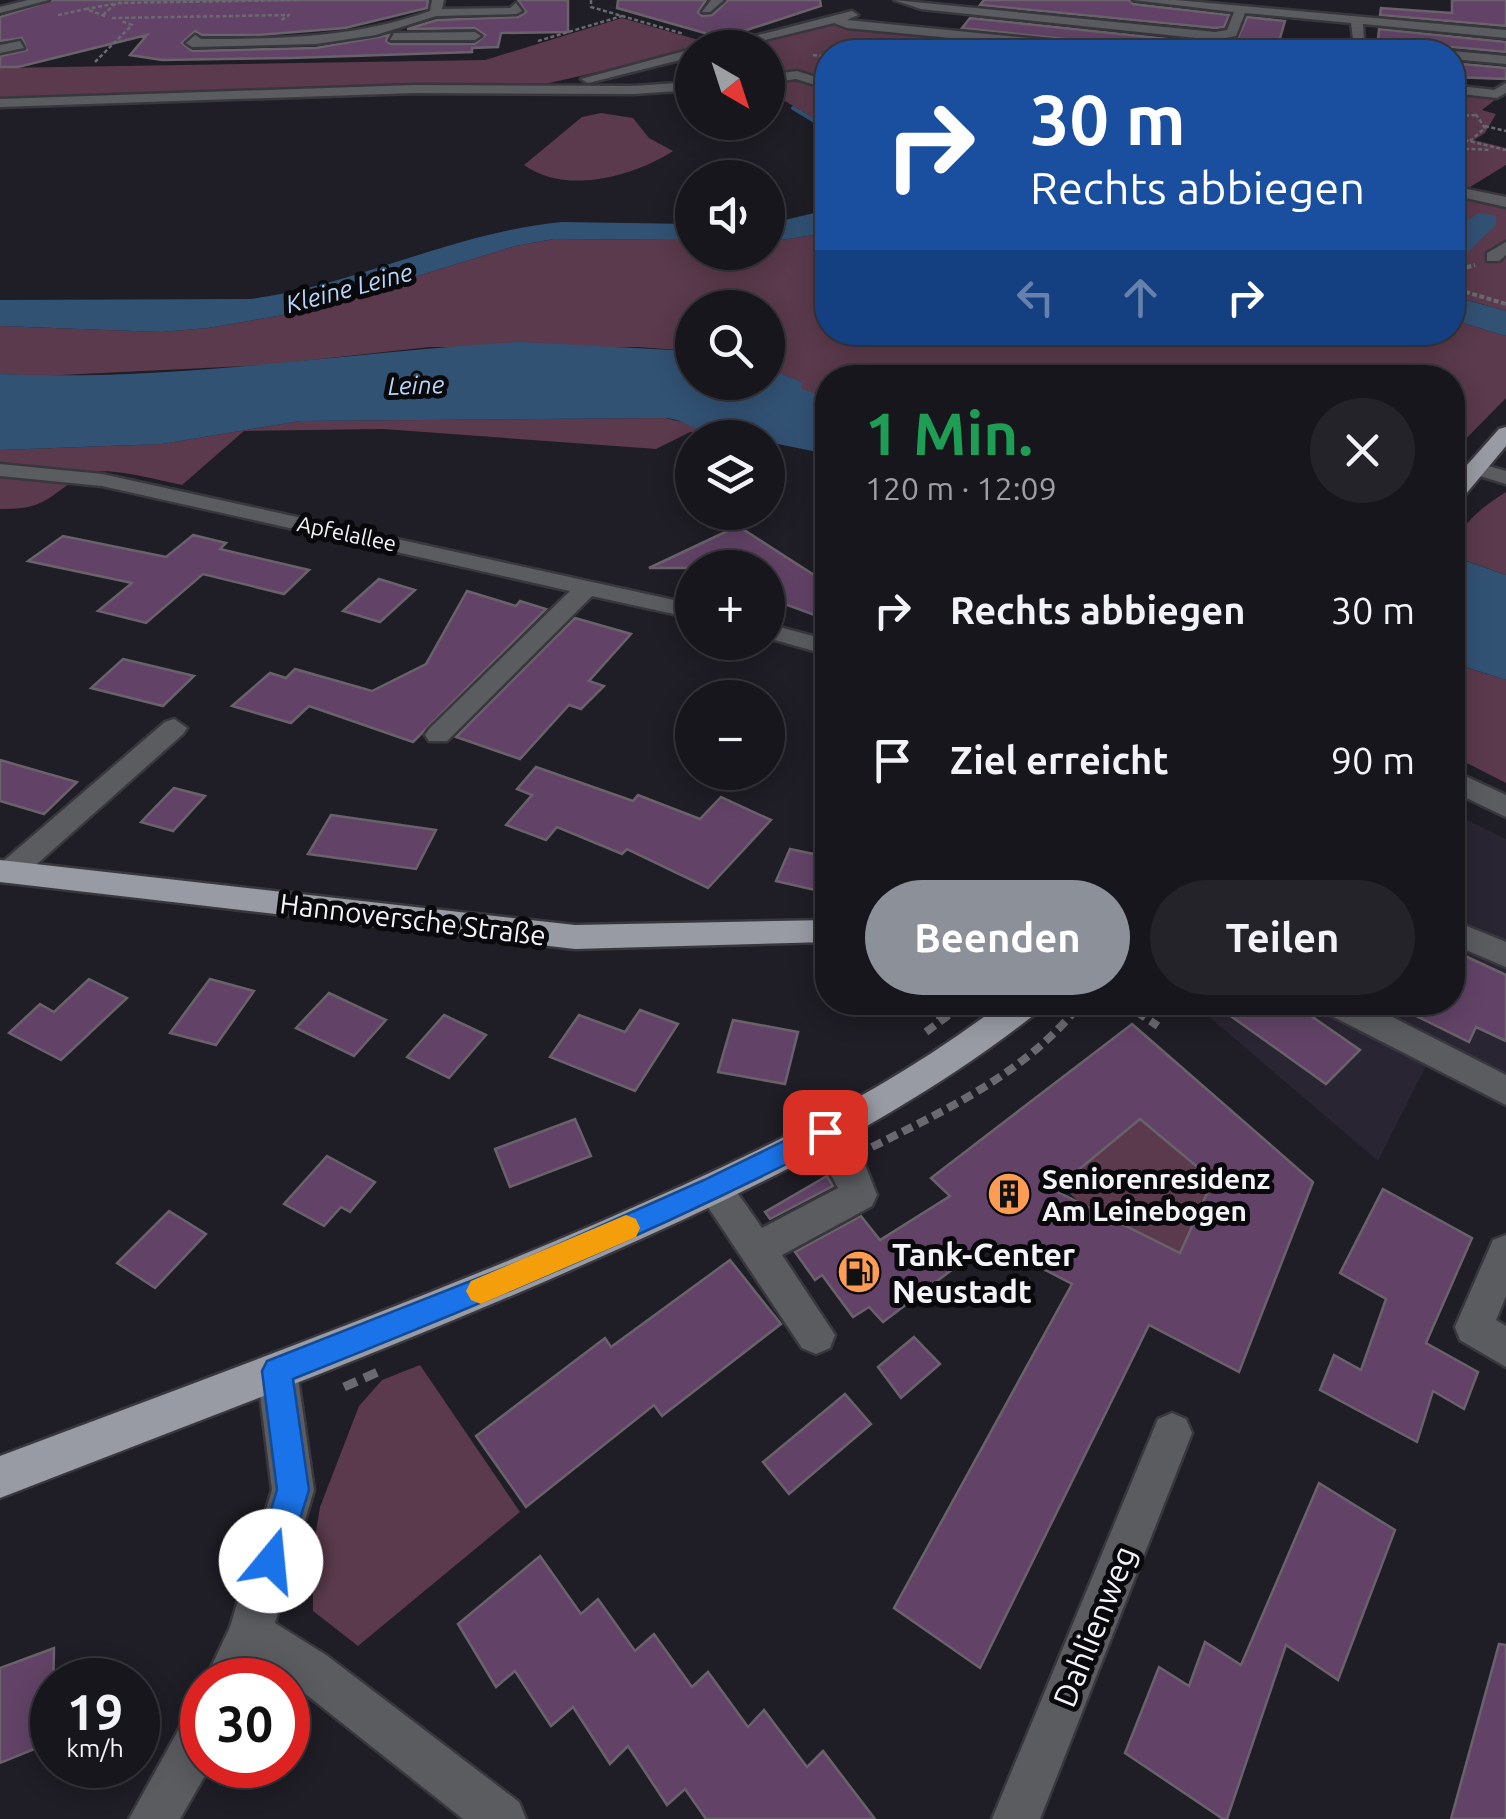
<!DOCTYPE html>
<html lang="de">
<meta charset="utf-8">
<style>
body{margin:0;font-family:Ubuntu,sans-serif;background:#242329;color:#f1f3f6;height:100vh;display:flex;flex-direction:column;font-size:38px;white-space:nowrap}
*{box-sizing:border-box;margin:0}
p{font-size:32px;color:#9e9fa3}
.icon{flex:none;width:55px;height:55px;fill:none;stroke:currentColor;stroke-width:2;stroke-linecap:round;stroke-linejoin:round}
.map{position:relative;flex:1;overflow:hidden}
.sheet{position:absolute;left:815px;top:365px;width:650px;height:650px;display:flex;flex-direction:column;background:#17161c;border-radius:40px;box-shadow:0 5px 25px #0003,0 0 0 2px #36353b}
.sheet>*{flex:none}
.guide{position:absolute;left:815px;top:40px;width:650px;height:305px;border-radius:40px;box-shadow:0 5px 25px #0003,0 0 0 2px #36353b;background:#1a4fa0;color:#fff;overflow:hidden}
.needle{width:65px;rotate:141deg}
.controls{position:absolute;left:675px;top:30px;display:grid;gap:20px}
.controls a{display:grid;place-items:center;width:110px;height:110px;border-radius:50%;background:#17161c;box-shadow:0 5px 25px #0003,0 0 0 2px #36353b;font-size:50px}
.speed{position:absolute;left:30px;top:1658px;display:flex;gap:20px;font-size:50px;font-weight:700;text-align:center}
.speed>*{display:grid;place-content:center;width:130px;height:130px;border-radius:50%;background:#17161c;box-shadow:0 5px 25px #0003,0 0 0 2px #36353b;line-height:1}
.speed small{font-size:25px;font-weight:400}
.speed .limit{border:15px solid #d22;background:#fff;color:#111}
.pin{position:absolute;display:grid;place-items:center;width:85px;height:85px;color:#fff;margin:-42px;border-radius:20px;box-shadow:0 5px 15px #0006}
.me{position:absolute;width:110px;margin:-55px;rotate:17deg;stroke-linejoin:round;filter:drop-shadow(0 0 8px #0008)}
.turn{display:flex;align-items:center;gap:35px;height:210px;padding:0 50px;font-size:45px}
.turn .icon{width:130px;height:130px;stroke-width:2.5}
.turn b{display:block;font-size:70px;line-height:85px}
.lanes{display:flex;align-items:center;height:95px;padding:0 50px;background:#0003;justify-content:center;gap:50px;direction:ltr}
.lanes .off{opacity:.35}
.round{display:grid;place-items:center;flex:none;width:105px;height:105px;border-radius:52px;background:#242329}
.overview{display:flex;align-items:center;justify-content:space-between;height:170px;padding:0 50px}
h1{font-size:60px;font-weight:600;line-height:75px;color:#1e9e55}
.primary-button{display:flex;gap:20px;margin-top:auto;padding:20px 50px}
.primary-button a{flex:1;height:115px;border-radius:60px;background:#8c9099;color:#fff;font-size:40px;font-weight:600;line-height:115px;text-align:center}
.primary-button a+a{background:#242329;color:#f1f3f6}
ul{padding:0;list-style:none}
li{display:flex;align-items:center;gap:30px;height:150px;padding:0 50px}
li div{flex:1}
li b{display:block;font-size:38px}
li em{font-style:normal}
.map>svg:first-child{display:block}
.built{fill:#292532}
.green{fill:#5a3a4c}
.water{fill:#325274}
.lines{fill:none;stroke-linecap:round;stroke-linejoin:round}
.stream{stroke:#325274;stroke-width:4}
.building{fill:#624367;stroke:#69626a;stroke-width:2.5;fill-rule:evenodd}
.minor-casing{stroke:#39373e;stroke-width:5}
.major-casing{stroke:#39373e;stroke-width:5}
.path-far3{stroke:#6a6970;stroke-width:2.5;stroke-dasharray:4 2.5;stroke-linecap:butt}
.path-far2{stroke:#6a6970;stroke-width:4;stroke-dasharray:5 2.5;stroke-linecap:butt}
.path-far1{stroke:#6a6970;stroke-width:8;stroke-dasharray:11 6;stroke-linecap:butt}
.path{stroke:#6a6970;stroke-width:9;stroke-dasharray:14 8;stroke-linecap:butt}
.minor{fill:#5b5c60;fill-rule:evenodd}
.major{fill:#989ba3;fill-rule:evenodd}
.route{fill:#1a73e8;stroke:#114b97;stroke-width:2.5}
.slow{fill:#f59e0b}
.labels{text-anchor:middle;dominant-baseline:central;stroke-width:10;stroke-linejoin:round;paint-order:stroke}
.far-street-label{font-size:22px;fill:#f4f3f8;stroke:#09080b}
.far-water-label{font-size:25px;font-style:italic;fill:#b7d6f9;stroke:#09080b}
.street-label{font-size:28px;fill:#f4f3f8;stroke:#09080b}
.poi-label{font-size:28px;font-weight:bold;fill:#f4f3f8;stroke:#09080b;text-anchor:start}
.near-poi-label{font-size:32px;font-weight:bold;fill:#f4f3f8;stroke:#09080b;text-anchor:start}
.near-street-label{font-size:32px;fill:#f4f3f8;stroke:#09080b}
</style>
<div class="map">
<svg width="1506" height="1819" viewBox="0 0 1506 1819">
<rect width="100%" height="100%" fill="#1f1d25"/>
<polygon class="built" points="1453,813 1506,839 1506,1097 1430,1058 1378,1161 1193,1003 1452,1002"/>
<g class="green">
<polygon points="622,18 716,45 545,84 0,101 0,68 485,60"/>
<polygon points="835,23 1107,52 828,52 827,126 768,91 768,48 720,48"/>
<polygon points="1453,90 1496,99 1482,110 1496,114 1485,133 1474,140 1506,148 1506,165 1457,195 1506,207 1506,311 1453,296"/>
<path d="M601 113 633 118 649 138 673 151C633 177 565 195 524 165L582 117Z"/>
<polygon points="827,233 828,332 1452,332 1453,320 1506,336 1506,398 1453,452 1452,378 828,378 827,397 800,389 802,382 768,369 768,308 692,308 692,351 638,347 430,347 266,365 41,376 0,374 0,326 161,332 208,328 300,312 515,246 554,239 692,240 692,252 768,252 768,242"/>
<path d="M665 418 746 437 690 432 656 449 383 429 244 431 182 485C161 481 105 465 87 474 48 493 50 510 0 509V450L162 444 300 421Z"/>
<path d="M1506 492V575L1453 556C1452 529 1486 504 1506 492Z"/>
<polygon points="1452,663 1506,680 1506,783 1453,756"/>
<polygon points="1140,1119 1213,1180 1180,1253 1080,1203 1060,1184"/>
<polygon points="420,1365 520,1512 358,1646 313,1611 313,1550 320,1507 359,1406 382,1380"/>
</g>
<g class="water">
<polygon points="827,210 827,233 768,242 768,224"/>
<polygon points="1479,213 1496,216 1496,225 1467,253 1453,260 1453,230"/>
<path d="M562 222 692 224V240L554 239 515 246 300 312 208 328 161 332 0 326V300L250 299C357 285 454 232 562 222Z"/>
<polygon points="1452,296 1506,311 1506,336 1453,320"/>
<path d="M519 342 692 351V382H768L769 369 802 382V389L827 397V454L768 442V438C746 438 715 438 695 428 684 423 678 419 665 418L300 421 162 444 0 450V374C174 382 347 352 519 342Z"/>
<polygon points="1452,556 1506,575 1506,680 1453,663"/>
</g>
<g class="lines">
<polyline class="stream" points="793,108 828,129"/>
</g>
<g class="building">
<polygon points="53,0 428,0 427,8 345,28 259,35 202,35 195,31 182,43 192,51 316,48 389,35 386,41 390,44 475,44 485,35 475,28 407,29 437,20 518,17 526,12 518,0 568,0 568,32 501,33 498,47 472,48 472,52 291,58 162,60 130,55 147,35 18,67 0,67 0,56 27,50 22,38 0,41 0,17"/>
<polygon points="618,0 706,0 698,12 702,16 712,15 728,0 820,0 821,6 722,38 617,8"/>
<polygon points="984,0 1129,0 1133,4 1229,15 1224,27 1215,28 980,5"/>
<polygon points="1452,0 1506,0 1506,26 1380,15 1381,8 1452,13"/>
<polygon points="1247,17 1285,21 1276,52 1186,52 962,28 970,18 1215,44 1237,40"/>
<polygon points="1379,29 1506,42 1506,52 1452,47 1444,52 1441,47 1378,39"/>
<polygon points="1452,63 1506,68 1506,79 1452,77"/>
<polygon points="738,526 828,584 828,620 768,598 768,568 649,568"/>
<polygon points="193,535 226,543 220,549 309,570 284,594 203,574 146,623 98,611 132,583 28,561 63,536 166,557"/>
<polygon points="379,579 415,590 380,622 343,611"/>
<polygon points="467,591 516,606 520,601 546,609 413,742 309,706 291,723 232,706 270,673 286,678 295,669 372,691 426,664"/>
<polygon points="575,618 631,634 589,681 604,686 581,709 569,705 520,759 456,737"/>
<polygon points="123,659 194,676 163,706 91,688"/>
<polygon points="0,760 77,782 44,814 0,801"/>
<polygon points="536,767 633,801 638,795 700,819 721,797 771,820 708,888 627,849 622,854 557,827 546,840 506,825 532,795 517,789"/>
<polygon points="174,788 205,796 173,831 141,822"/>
<polygon points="331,815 436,830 416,869 308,854"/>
<polygon points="790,849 828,857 828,893 776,881"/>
<polygon points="1452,950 1506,975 1506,1041 1476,1027 1469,1042 1388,1002 1452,1002"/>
<polygon points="89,979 127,998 61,1060 9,1033 40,1004 54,1012"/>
<polygon points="210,979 254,991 216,1045 170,1033"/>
<polygon points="329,993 386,1020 354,1056 296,1028"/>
<polygon points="1211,1002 1291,1002 1360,1050 1326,1084"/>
<polygon points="640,1010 678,1024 635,1091 550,1057 579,1015 625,1032"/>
<polygon points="444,1015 486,1035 449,1078 407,1057"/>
<polygon points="733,1020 798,1032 785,1084 718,1072"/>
<path d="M1132 1024 1313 1182 1239 1372 1149 1325 980 1668 894 1608 1072 1284 990 1241 883 1322 869 1307 853 1317 822 1275 815 1280 795 1252 861 1216 880 1240 950 1196 931 1178ZM1140 1119 1213 1180 1180 1253 1054 1190Z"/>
<polygon points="575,1119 591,1156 510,1187 495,1149"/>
<polygon points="327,1156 375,1182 350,1212 341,1207 324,1226 284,1204"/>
<polygon points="827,1176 833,1186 770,1219 765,1212"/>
<polygon points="1383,1189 1472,1238 1426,1343 1478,1372 1464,1409 1433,1391 1417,1442 1320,1390 1334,1355 1361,1370 1386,1299 1340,1273"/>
<polygon points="169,1211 206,1234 155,1288 117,1263"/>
<polygon points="730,1260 781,1324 662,1416 654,1405 526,1507 476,1436 605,1338 611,1347"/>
<polygon points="914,1337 940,1364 901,1398 878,1367"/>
<polygon points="845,1394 871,1424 789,1494 763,1462"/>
<polygon points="1319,1483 1395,1530 1338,1680 1286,1645 1227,1819 1223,1819 1125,1753 1159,1667 1189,1686 1205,1642 1241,1665"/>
<polygon points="540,1556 581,1614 598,1599 635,1651 654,1634 692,1687 708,1672 748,1727 764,1710 807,1767 823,1751 875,1819 706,1819 685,1789 667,1805 628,1746 610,1764 573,1707 551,1726 515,1671 496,1687 458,1624"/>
<polygon points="1499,1644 1506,1645 1506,1819 1451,1819"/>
<polygon points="54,1648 52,1742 0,1763 0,1668"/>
</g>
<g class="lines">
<g class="minor-casing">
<g id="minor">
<polygon points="28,0 49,0 0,13 0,7"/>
<path d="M432 0H444L442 9 510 8 516 3 522 11 516 14 436 16 376 35 316 44 192 47 186 43 195 35 201 39C279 39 355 38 430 11Z"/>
<polygon points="711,0 724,0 710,12 702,12"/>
<polygon points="894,0 1215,32 1227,30 1234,12 1133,0 1176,0 1506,30 1506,38 1363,24 1364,41 1440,52 1354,47 1351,23 1245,13 1236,36 1215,40 921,9"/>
<polygon points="852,11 858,15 847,20 1130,48 1136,52 1097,52 847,28 834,23 732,48 708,48"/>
<polygon points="394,33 475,32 481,36 475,40 390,40"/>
<polygon points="20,41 24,48 0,53 0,45"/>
<polygon points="692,49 692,57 588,83 581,79"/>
<polygon points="1452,51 1506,56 1506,64 1452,59 1452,52 1447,52"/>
<polygon points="797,71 828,81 828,89 796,79 768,83 768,75"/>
<polygon points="692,82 692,90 634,94 414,93 0,107 0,99 414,85 634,86"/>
<polygon points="1506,83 1506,93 1497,98 1452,93 1452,85 1494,90"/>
<polygon points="1452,186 1506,197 1506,207 1452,195"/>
<polygon points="1506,242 1506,255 1499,261 1487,261 1487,253"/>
<polygon points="1474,462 1506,471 1506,484 1467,472 1464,468 1467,464"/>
<polygon points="0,464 102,474 692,604 692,618 592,596 447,741 429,741 425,735 429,729 570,591 102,486 0,476"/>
<polygon points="768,624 828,640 828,655 768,638"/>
<polygon points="174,719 187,728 183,734 20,879 10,883 0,880 0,864 165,722"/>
<polygon points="1452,770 1506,795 1506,817 1452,791"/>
<polygon points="1452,920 1506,942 1506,967 1452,944"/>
<polygon points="1317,1002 1363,1002 1506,1075 1506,1105 1322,1011"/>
<path d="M825 1117C854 1128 866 1168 877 1195L872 1206 782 1255 835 1335 830 1348 816 1354 802 1348 696 1189 701 1178 714 1173 727 1178 762 1228 838 1188 808 1132 813 1122Z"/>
<polygon points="1506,1235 1506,1296 1496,1320 1506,1326 1506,1367 1460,1340 1455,1327 1493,1240"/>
<polygon points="277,1352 291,1357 297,1371 314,1490 275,1623 326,1655 519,1802 526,1819 463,1819 288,1680 259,1665 252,1680 205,1680 230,1627 272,1490 257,1371 263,1357"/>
<polygon points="1172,1413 1186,1419 1192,1433 1040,1819 992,1819 1158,1419"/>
<polygon points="202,1712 202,1765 211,1765 180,1819 129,1819 185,1718"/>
</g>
</g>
<g class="major-casing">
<g id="major">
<polygon points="1506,427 1506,446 1460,501 1452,502 1452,482 1499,429"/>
<polygon points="0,860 575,925 828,920 828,942 575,949 0,882"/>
<path d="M1004 1002H1044L1039 1011C907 1115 758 1187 605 1255 406 1344 202 1419 0 1498V1456C201 1380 403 1307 600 1222 741 1161 881 1096 1004 1002Z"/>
</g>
</g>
<g class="path-far3">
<polyline points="591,0 591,7 684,34"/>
<polyline points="58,15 86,9"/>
<polyline points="103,15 116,3 298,0"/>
<polyline points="105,16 86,9 113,4"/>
<polyline points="112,18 289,15 280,21"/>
<polyline points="538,41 622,16"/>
<polyline points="813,55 828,57"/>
<polyline points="95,62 132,25 121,21"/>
<polyline points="1452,116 1476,115"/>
<polyline points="1485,126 1506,131"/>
<polyline points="1452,137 1506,150"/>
<polyline points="1470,141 1485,128 1475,113"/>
<polyline points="1452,148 1490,150"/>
</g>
<g class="path-far2">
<polyline points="1452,271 1475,265"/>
<polyline points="1452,273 1466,292 1506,304"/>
</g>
<g class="path-far1">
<polyline points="1122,1002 1158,1026"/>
<polyline points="940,1019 941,1002"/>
<polyline points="926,1032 966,1002"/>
<path d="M872 1147C950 1108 1027 1072 1082 1002"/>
</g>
<polyline class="path" points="344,1387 378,1372"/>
<use href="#minor" class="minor"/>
<use href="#major" class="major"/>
</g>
<path class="route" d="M825 1121 834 1124 838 1132 834 1140C658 1231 477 1306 293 1379L309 1490 283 1573 271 1578 260 1573 255 1561 277 1490 262 1371 267 1361 524 1260 704 1180Z"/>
<polygon class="slow" points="626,1215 636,1219 640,1228 636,1237 481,1304 471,1300 466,1291 471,1281"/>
<defs>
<g id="building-disc" transform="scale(2.25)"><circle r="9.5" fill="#fc9d53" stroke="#09080b"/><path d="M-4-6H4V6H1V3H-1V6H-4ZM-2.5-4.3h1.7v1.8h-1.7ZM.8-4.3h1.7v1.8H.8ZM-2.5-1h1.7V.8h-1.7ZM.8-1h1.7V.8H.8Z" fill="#111"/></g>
<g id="fuel-disc" transform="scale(2.25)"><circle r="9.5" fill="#fc9d53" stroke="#09080b"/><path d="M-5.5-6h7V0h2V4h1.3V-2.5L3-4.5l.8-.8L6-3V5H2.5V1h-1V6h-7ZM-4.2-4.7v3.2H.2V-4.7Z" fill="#111"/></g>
</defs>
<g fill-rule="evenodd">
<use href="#building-disc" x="1009" y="1194"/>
<use href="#fuel-disc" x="859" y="1272"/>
</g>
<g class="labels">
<g class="far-street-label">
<text transform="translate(347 533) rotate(12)">Apfelallee</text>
</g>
<g class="far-water-label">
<text transform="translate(349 288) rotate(-15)">Kleine Leine</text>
<text transform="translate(416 385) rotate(-2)">Leine</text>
</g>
<g class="street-label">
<text transform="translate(413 919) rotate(7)">Hannoversche Straße</text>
</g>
<g class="poi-label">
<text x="1042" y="1178">Seniorenresidenz<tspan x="1042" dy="32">Am Leinebogen</tspan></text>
</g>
<g class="near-poi-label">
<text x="892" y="1254">Tank-Center<tspan x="892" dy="37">Neustadt</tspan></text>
</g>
<g class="near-street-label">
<text transform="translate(1094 1626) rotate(-68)">Dahlienweg</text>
</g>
</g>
</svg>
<div class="controls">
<a><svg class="needle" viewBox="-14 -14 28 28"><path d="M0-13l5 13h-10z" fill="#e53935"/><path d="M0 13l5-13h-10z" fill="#9e9fa3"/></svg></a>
<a><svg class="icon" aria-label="sound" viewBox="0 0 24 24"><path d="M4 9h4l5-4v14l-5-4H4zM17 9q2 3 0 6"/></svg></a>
<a><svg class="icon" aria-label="search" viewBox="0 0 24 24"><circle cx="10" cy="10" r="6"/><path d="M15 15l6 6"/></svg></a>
<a><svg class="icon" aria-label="layers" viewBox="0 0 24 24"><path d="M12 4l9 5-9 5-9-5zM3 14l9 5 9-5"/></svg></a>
<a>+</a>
<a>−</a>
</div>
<div class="speed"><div>19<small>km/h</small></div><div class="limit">30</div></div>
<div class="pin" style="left:825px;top:1132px;background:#d93025"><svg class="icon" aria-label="arrive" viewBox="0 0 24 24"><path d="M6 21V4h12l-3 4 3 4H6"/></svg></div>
<svg class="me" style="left:271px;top:1561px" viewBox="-20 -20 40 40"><circle r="19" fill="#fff"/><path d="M0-13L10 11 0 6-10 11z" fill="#1a73e8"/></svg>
<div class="guide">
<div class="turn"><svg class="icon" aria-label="right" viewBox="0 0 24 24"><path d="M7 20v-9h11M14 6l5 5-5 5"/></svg><div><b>30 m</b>Rechts abbiegen</div></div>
<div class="lanes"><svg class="icon off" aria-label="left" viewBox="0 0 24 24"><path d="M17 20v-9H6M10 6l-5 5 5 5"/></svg><svg class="icon off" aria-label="ahead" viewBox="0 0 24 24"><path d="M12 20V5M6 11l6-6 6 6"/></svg><svg class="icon" aria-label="right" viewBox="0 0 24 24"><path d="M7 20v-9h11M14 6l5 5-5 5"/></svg></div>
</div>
<section class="sheet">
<div class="overview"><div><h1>1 Min.</h1><p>120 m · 12:09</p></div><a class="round"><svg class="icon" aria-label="close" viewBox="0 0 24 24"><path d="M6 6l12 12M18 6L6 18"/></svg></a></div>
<ul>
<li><svg class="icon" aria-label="right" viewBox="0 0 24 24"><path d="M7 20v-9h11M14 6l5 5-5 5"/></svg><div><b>Rechts abbiegen</b></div><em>30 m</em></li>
<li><svg class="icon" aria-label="arrive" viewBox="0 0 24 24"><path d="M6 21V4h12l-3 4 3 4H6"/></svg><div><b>Ziel erreicht</b></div><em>90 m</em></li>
</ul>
<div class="primary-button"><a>Beenden</a><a>Teilen</a></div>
</section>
</div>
